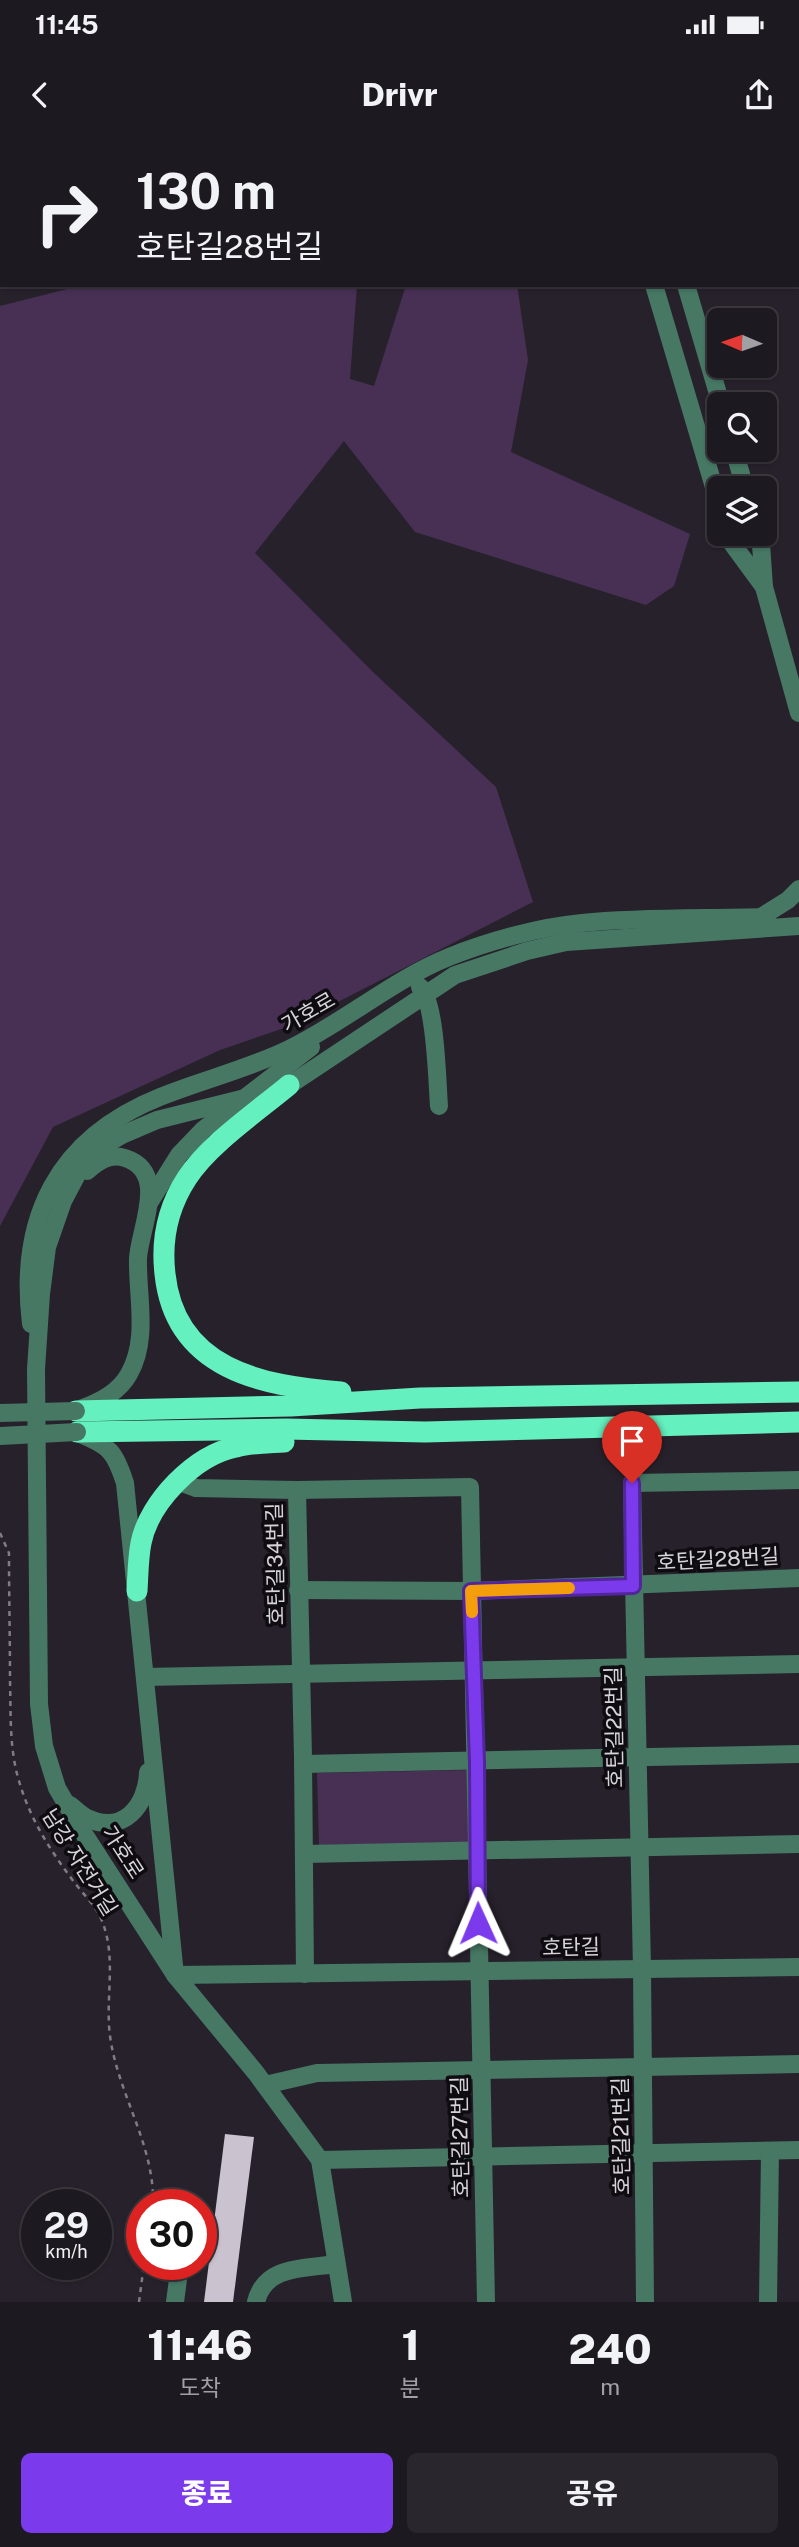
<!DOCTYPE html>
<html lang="ko">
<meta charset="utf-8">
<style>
body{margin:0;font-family:"Public Sans","Noto Sans KR",sans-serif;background:#2a262d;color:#f1f3f6;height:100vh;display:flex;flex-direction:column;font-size:26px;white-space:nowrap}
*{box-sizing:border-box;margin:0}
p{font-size:23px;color:#a0a0a5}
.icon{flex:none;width:38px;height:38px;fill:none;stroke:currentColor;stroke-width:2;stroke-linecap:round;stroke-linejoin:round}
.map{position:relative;height:2162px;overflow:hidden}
.side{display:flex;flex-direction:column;background:#1d1920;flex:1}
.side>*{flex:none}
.hud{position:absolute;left:0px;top:0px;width:800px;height:147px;box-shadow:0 2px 5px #0004,0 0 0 2px #3b383e;background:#1d1920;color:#f1f3f6;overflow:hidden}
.needle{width:46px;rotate:272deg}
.tools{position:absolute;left:707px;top:168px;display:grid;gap:14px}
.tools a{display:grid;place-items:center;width:70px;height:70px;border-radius:10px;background:#1d1920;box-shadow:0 2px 5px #0004,0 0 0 2px #3b383e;font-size:35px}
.speed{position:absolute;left:21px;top:2049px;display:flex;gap:14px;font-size:35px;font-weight:700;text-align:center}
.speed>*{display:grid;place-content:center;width:91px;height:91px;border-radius:50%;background:#1d1920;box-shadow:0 2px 5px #0004,0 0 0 2px #3b383e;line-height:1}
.speed small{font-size:18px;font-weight:400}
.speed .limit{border:10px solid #d22;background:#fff;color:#111}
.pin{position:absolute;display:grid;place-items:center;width:60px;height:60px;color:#fff;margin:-72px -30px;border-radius:50% 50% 50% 0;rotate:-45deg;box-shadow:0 0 7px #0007}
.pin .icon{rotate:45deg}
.me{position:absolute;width:77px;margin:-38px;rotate:359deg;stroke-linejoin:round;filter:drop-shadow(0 0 5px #0008)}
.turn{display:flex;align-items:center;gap:24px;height:147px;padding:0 21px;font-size:32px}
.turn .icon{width:91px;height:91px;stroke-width:2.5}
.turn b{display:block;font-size:49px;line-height:60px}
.eta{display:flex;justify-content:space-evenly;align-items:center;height:119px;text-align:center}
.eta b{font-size:42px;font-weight:800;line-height:49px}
.button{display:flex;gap:14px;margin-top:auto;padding:14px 21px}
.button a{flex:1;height:80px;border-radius:10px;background:#7c3aed;color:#fff;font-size:28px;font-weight:800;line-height:80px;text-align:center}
.button a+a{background:#2a262d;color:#f1f3f6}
.status{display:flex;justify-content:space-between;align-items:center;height:49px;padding:0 35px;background:#1d1920;direction:ltr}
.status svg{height:19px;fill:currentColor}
header{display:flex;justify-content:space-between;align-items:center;height:91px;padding:0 21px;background:#1d1920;font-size:32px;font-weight:800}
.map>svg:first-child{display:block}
.green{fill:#483055}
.building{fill:#cac2cf}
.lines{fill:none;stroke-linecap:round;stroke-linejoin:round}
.path{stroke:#817c84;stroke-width:2.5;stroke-dasharray:5 5;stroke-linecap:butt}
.minor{stroke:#467864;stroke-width:18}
.highway{stroke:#64f0bf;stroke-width:21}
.minor-bridge{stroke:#467864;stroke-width:18}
.route-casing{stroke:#51269a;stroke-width:18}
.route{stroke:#7c3aed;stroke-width:12}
.slow{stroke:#f59e0b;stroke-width:12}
.labels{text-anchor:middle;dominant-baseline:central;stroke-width:7;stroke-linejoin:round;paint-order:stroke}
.street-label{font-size:21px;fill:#d7d3da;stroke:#0e0c10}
</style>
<div class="status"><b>11:45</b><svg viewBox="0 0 49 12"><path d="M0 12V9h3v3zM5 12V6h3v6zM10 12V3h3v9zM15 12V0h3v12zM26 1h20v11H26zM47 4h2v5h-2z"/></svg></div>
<header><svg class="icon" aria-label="back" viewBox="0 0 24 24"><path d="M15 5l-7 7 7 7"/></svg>Drivr<svg class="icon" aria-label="share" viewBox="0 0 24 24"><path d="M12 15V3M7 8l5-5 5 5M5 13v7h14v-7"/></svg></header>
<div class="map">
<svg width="799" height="2162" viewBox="0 0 799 2162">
<rect width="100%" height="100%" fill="#27212b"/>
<g class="green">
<polygon points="83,145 357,145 350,239 374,246 406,145 517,145 528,220 511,312 690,394 674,446 646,465 415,392 344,301 255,413 373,532 496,647 533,762 293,885 220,910 53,987 0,1086 0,166"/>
<polygon points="469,1630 470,1702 319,1705 317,1633"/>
</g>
<polygon class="building" points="225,1994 254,1997 233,2162 204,2162"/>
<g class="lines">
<g class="path">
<path d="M0 1393 9 1413C9 1456 10 1498 10 1541 11 1574 9 1608 19 1641 30 1679 50 1710 74 1742 83 1754 97 1767 102 1781 117 1818 105 1858 110 1896 118 1955 155 2005 153 2065"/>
<polyline points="139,2162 144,2124"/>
</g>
<g class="minor">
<polyline points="615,0 615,2"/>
<polyline points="645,0 645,2"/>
<polyline points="654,145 719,364"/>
<polyline points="686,145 721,264"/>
<polyline points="734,310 745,348"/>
<polyline points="728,394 731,402 764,447"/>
<polyline points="759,394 761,404 764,447 799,573"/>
<polyline points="761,777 788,760 799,749"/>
<path d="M420 847C436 862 437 941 439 966"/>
<polyline points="149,1063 179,1015 203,990 311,907"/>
<path d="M31 1184C18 1077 58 998 160 957 202 940 248 929 289 909 343 883 394 839 449 817 489 801 539 787 582 783 643 777 706 779 767 777"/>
<path d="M83 1268C101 1261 119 1252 129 1234 149 1199 137 1156 138 1118 140 1087 169 1032 125 1018 110 1013 98 1021 87 1031"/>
<path d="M80 1294C110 1306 115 1312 125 1343L175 1835 799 1827"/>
<polyline points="177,1341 196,1348 297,1350 470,1347 486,2162"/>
<polyline points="297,1350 303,1617 305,1834"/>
<polyline points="298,1450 471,1451 799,1438"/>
<polyline points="145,1537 799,1524"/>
<polyline points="303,1624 799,1614"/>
<path d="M70 1665C75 1669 81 1675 87 1678 123 1695 147 1666 148 1632"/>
<polyline points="304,1714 799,1704"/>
<polyline points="265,1945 317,1933 799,1924"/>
<polyline points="320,2020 799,2010"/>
<polyline points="187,2065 187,2064"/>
<polyline points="175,2162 180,2124"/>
<path d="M256 2162C265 2125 304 2129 336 2124"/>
<polyline points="343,2162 320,2020 256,1933 175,1835 79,1686 57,1648 44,1606 39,1564 36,1229 41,1154 47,1107 63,1061 81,1027 98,1009 122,995 157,980 285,948 455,835 527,811 566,802 799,786"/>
<polyline points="645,2162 642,1829 632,1343 799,1340"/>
<polyline points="768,2162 770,2011"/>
</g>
<g class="highway">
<polyline points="786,0 789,2"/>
<path d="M289 945C258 971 209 1004 187 1038 168 1067 161 1100 165 1134 175 1229 261 1246 341 1252"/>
<polyline points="76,1271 291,1266 420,1258 799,1252"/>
<polyline points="77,1292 286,1289 425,1292 799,1282"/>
<path d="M137 1451C138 1435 138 1418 141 1403 149 1362 195 1315 236 1307 251 1303 269 1303 284 1302"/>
</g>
<g class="minor-bridge">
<polyline points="0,1273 76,1271"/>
<polyline points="0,1296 77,1292"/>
</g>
</g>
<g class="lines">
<g class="route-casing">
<polyline id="route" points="478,1783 477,1622 471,1451 633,1446 632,1343"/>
</g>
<use href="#route" class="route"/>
<polyline class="slow" points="472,1472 471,1451 569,1448"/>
</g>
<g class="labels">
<g class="street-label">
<text transform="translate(308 872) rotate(-30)">가호로</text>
<text transform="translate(718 1419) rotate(-3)">호탄길28번길</text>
<text transform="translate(275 1424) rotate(-91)">호탄길34번길</text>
<text transform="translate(614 1587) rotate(-91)">호탄길22번길</text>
<text transform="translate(123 1712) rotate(57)">가호로</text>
<text transform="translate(80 1722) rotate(58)">남강 자전거길</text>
<text transform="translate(571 1807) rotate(-1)">호탄길</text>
<text transform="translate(621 1996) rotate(-91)">호탄길21번길</text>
<text transform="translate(460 1997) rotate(-91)">호탄길27번길</text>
</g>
</g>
</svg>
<div class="tools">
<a><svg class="needle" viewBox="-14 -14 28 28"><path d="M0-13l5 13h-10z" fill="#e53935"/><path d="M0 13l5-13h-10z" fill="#a0a0a5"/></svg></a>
<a><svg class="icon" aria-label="search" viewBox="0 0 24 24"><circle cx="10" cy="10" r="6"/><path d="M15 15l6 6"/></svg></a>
<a><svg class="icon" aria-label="layers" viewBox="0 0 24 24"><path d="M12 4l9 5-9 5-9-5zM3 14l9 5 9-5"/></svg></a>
</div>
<div class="speed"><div>29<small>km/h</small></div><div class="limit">30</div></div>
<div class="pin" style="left:632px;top:1343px;background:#d93025"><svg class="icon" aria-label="arrive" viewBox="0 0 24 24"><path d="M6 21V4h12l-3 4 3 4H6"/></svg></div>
<svg class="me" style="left:478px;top:1783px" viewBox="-20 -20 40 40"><path d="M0-17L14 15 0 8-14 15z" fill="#7c3aed" stroke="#fff" stroke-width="4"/></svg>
<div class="hud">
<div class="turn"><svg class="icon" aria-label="right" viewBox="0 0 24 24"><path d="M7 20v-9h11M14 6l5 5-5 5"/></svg><div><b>130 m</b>호탄길28번길</div></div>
</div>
</div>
<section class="side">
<div class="eta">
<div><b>11:46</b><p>도착</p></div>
<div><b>1</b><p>분</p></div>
<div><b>240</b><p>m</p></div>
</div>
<div class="button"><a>종료</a><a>공유</a></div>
</section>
